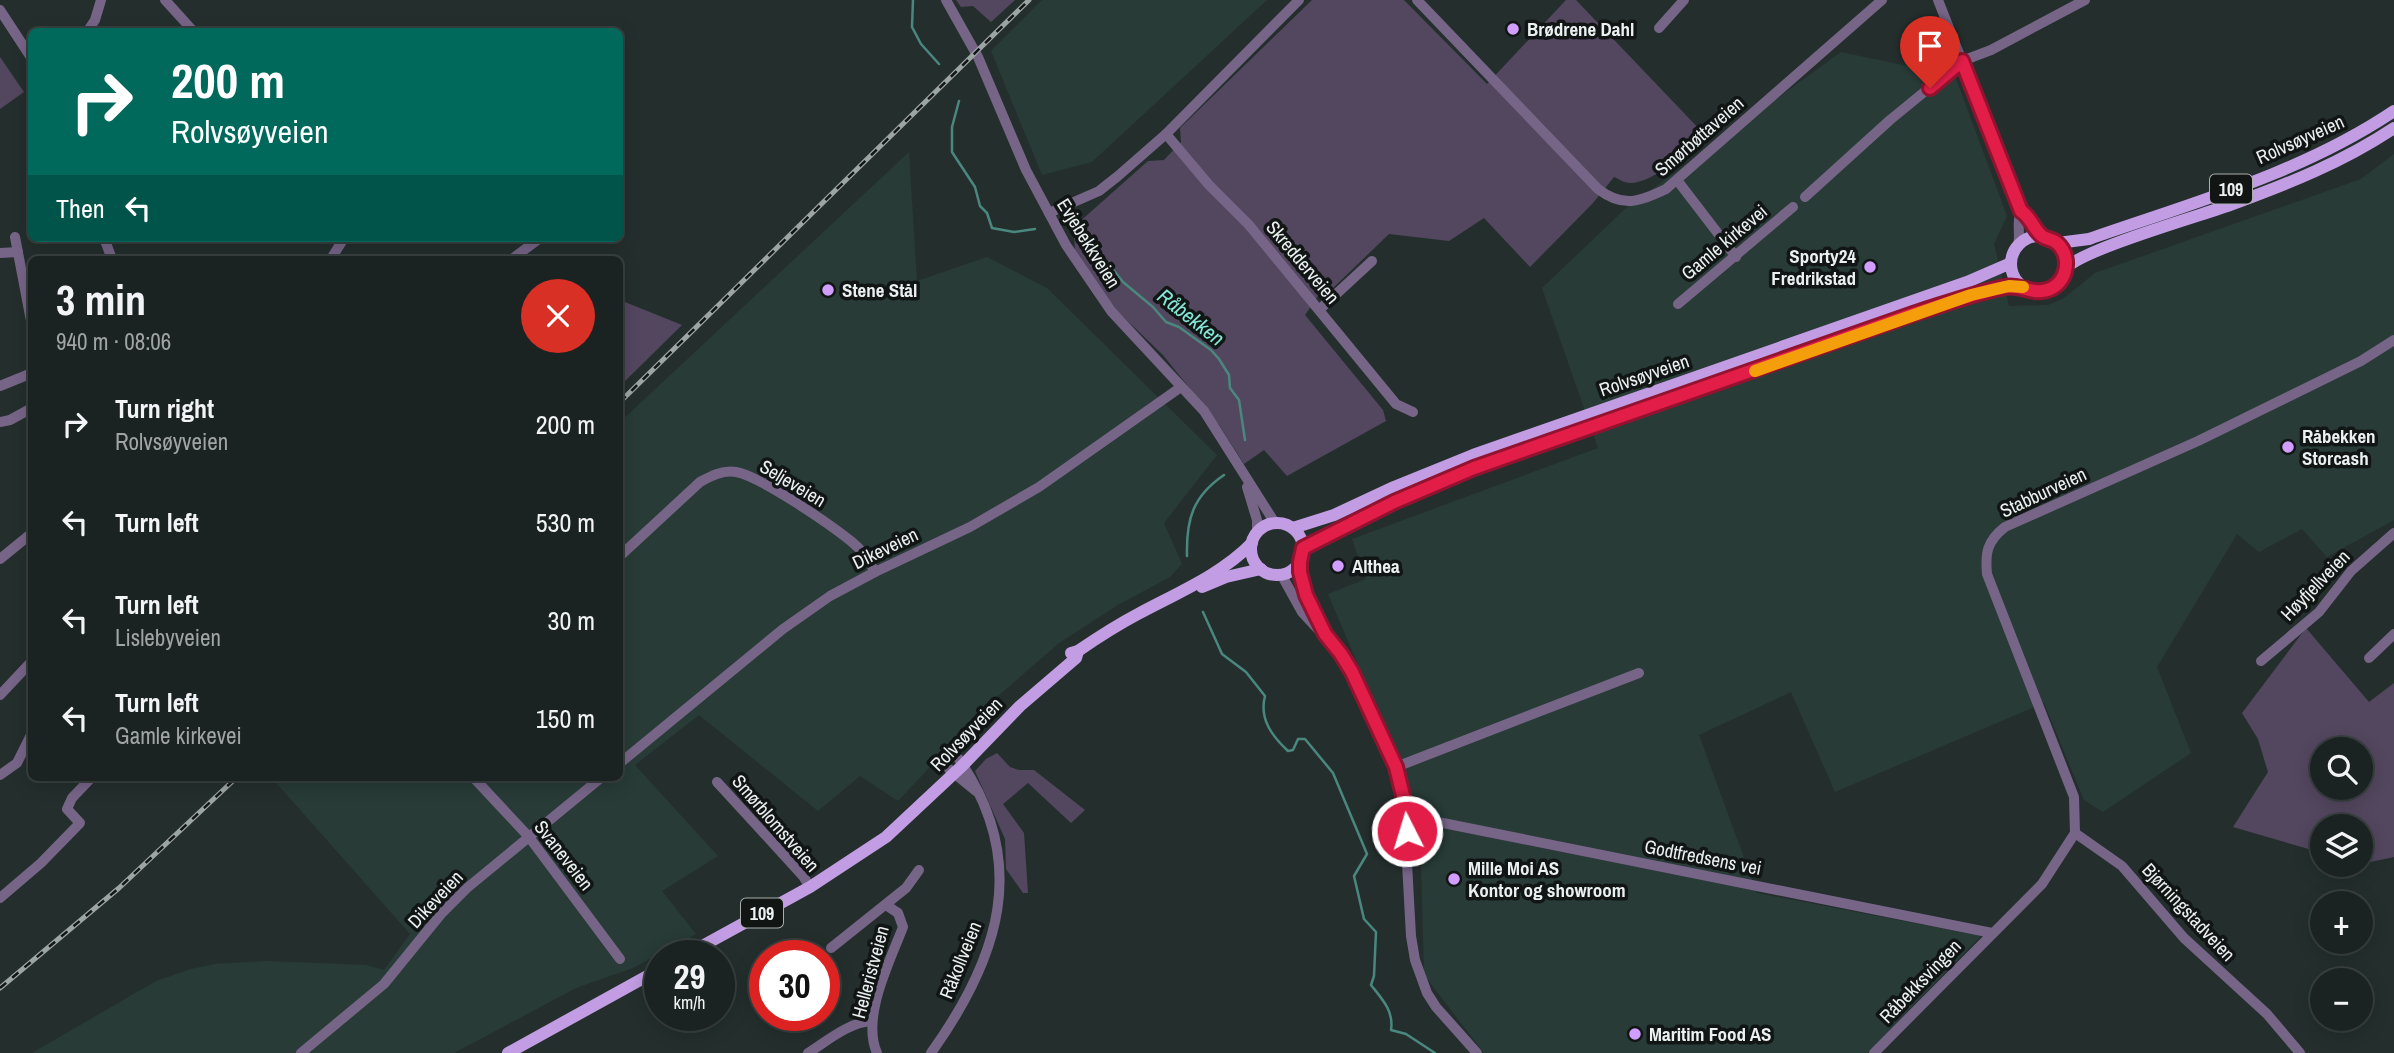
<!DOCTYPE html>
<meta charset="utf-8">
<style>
body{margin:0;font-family:"Archivo Narrow",sans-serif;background:#242b2a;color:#f1f3f6;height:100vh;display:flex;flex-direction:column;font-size:26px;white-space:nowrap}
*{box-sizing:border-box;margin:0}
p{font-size:23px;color:#a0a4a5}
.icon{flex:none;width:38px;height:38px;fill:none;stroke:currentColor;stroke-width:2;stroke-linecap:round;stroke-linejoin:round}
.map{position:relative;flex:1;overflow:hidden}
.side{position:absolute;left:28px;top:256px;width:595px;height:525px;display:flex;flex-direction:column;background:#1b2322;border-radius:10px;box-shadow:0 4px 18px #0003,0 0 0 2px #394040}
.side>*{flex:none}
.hud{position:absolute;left:28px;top:28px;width:595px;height:214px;border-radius:10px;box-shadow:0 4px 18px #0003,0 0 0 2px #394040;background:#00695c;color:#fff;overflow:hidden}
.tools{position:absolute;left:2310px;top:737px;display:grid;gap:14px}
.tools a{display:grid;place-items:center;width:63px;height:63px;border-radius:50%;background:#1b2322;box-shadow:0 4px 18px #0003,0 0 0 2px #394040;font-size:35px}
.speed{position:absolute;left:644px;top:940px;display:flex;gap:14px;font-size:35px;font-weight:700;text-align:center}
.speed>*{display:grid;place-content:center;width:91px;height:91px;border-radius:50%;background:#1b2322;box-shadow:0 4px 18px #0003,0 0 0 2px #394040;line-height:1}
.speed small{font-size:18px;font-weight:400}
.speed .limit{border:10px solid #d22;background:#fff;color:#111}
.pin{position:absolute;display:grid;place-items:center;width:60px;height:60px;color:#fff;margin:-72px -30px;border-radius:50% 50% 50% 0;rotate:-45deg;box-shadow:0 0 7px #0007}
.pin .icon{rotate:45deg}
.me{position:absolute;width:77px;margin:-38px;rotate:355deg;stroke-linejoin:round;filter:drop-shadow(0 0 5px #0008)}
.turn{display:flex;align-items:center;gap:24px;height:147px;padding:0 28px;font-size:32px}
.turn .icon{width:91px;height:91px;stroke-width:2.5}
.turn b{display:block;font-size:49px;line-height:60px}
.then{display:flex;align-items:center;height:66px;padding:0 28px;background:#0003;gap:14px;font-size:26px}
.round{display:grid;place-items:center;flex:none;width:74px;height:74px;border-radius:37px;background:#242b2a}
.head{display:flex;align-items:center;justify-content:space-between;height:119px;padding:0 28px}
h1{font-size:42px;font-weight:700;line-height:52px}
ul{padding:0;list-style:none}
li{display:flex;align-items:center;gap:21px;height:98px;padding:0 28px}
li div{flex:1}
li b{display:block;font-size:26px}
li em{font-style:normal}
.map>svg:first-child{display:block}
.built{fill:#283b37}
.green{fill:#53475f;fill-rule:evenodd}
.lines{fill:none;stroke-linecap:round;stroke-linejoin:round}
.stream{stroke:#4a877e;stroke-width:2.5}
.minor{stroke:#776588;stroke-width:10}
.major{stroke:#c29de3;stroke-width:12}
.rail-casing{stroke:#9da5a4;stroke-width:5}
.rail{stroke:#111615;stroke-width:2.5;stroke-dasharray:8;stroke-linecap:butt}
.route-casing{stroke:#92132f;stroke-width:18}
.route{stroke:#e11d48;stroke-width:12}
.slow{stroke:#f59e0b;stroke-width:12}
.poi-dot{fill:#d19dfe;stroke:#111615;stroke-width:2.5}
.labels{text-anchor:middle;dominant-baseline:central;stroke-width:7;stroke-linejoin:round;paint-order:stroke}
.shield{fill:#111615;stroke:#aaafae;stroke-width:2}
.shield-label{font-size:18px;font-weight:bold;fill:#ebf1f0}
.poi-label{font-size:19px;font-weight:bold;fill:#ebf1f0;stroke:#111615;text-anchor:start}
.street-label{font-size:19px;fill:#ebf1f0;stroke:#111615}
.water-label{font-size:21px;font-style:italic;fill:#85e7d8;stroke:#111615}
</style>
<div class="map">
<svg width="2394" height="1053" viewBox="0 0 2394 1053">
<rect width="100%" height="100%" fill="#242f2d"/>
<g class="built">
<polygon points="1042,0 1267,0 1092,162 1042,175 991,51"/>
<polygon points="1841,52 1955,76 2007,216 1994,244 2009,306 2048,305 2064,298 2095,273 2361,179 2394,154 2394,520 2327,557 2302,529 2259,552 2237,534 2157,667 2191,753 2103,812 2084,800 2044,703 1835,792 1791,692 1699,735 1757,893 1981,936 1867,1053 1484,1053 1424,975 1420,824 1376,707 1328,594 1366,579 1352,539 1598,448 1542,288 1626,208"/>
<polygon points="909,152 917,281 987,257 1047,288 1217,455 1164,523 1182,564 1170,577 1118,605 1059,643 990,703 898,801 860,776 818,811 699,715 635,765 718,856 662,891 696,934 633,968 576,988 454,1053 32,1053 156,981 191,969 215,964 266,961 366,965 384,970 410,934 271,777 620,777 620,422"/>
</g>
<g class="green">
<polygon points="956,0 1015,0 991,22 973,6 961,7"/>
<path d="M1312 0H1404L1487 84 1566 0H1576L1704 134C1688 151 1654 183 1630 183 1624 183 1619 179 1614 177L1593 203 1530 267 1484 218 1449 241 1389 234 1333 288 1320 293 1305 315 1383 410 1386 421 1287 476 1264 450 1244 464 1219 425 1163 355 1111 305 1075 251 1074 234 1077 224 1148 161 1164 160 1181 142 1180 128Z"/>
<polygon points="0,57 24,92 0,109"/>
<polygon points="620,300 682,325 620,386"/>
<path d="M2306 628 2369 702 2394 683V857L2361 864V826H2322V853L2233 827 2268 772 2258 739 2242 713ZM2322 749H2361V788H2322Z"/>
<polygon points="997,753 1010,767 1019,770 1034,770 1085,810 1071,823 1028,783 1003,804 1024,833 1028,893 1023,893 1006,869 1005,839 975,771 986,759"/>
</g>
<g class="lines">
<g class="stream">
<polyline points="913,0 912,27 921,44 939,64"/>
<polyline points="959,101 952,127 952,152 975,187 980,206 987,213 992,228 1014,232 1035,229"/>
<polyline points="1080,241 1091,245 1103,257 1123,282 1153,307 1166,322 1179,327 1211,350 1219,359 1229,375 1230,388 1239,400 1245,440"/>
<path d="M1187 556C1186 519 1193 496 1224 475"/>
<path d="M1203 612 1222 654 1246 672 1265 696C1259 719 1272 736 1288 751L1293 750 1298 739H1305L1333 773 1367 854 1354 876 1364 919 1376 932 1374 976 1371 985C1382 999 1394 1011 1391 1030L1406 1034 1435 1053"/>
</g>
<g class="minor">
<polyline points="165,0 194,32"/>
<polyline points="946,0 978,57 1026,170 1066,245 1111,311 1204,411 1275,523"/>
<path d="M1417 0 1598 189C1623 208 1639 202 1666 189L1882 0"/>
<polyline points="1938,0 2021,211 2028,215 2043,236"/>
<polyline points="0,10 32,59"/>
<polyline points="1659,28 1684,0"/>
<polyline points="87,32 95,20 101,0"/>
<polyline points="1166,134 1209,185 1249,225 1396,404 1413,412"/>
<polyline points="1677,180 1736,257"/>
<polyline points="1805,197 1890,120 1962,61 1991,50 2085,0"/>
<polyline points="1049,213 1099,191 1118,176 1166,134 1299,0"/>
<polyline points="15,237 32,326"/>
<polyline points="104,238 112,259"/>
<path d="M2018 245C2021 234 2016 222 2021 211"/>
<polyline points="0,253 18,252"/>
<polyline points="331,259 344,238"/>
<polyline points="512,259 540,238"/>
<polyline points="1678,304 1793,207"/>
<polyline points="1320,309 1372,261"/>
<polyline points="0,386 32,373"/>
<polyline points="0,422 10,420 32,408"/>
<polyline points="1247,487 1257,520 1257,532"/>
<path d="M620 556 700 482C711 476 722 470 736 472 760 476 831 525 852 542 862 550 869 560 875 572"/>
<polyline points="0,559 32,533"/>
<polyline points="1300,562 1306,595 1324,632"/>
<polyline points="1281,574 1302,612 1341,654 1396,767 1408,816 1406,845 1411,936 1415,960 1427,993 1436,1007 1477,1053"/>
<polyline points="2369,658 2394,634"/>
<polyline points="2261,661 2319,612 2351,571 2394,533"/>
<polyline points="0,695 32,661"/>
<polyline points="620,763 783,629 830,596 875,572 970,527 1039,487 1181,387"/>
<polyline points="1396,767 1639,673"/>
<polyline points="949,769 976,791"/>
<polyline points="0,775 17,763 32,733"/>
<polyline points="473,777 529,837 620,959"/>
<polyline points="717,782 803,876 810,887"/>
<polyline points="1408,816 1992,933"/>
<polyline points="2075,833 2122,866 2184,938 2267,1014 2300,1053"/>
<polyline points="0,898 41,863 80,823 67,809 72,798 92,777"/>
<polyline points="831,948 906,888 919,870"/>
<polyline points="301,1053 384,984 441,914 467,888 602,777"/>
<path d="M808 1053C827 1041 849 1022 872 1021"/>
<path d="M877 1053C861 1017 890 961 903 927L898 913 886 905"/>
<path d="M931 1053C999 958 1031 862 958 758"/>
<path d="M1874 1053 2042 884 2075 833 2074 797 1987 574C1985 553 1987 541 2005 527L2198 441 2361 361 2394 340"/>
</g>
<g class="major">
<circle cx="2039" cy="264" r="28"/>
<path d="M2058 243 2089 239C2192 203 2302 173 2394 111"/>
<path d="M2066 268C2084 249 2199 216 2230 205 2288 184 2343 162 2394 128"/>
<circle cx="1277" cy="549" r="26"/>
<polyline points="1293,528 1334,515 1394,487 1473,455 1967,282 2011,263"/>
<polyline points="1303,548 1394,502 1474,468 1971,295 2009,286 2022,286"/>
<polyline points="1202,587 1226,577 1261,569"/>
<path d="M1071 653 1078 651C1097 638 1117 625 1138 614 1177 593 1221 575 1252 543"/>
<polyline points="684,956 810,887 886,837 963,765 1020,706 1076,658 1078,651"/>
<polyline points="508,1053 660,969"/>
</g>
<g class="rail-casing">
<g id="rail">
<polyline points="620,402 1029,0"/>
<polyline points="0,988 119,888 237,777"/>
</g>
</g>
<use href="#rail" class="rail"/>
</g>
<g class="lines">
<g class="route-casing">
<path id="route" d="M1407 831 1408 816 1396 767 1352 672 1341 654 1325 634 1306 595 1300 572V562L1303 548 1394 502 1474 468 1916 313C1945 304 1974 293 2005 287 2020 284 2028 293 2042 291 2066 289 2074 258 2057 243 2052 239 2046 239 2042 236 2033 229 2031 217 2021 211L1962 61 1930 88"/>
</g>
<use href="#route" class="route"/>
<polyline class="slow" points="1755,371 1971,295 2009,286 2023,287"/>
</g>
<g class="poi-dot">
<circle cx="1513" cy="29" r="7"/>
<circle cx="1870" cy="267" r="7"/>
<circle cx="828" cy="290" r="7"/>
<circle cx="2288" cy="447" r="7"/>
<circle cx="1338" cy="566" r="7"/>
<circle cx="1454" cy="879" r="7"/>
<circle cx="1635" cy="1034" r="7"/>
</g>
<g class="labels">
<g class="shield">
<rect x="2210" y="174.5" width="42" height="29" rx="5"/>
<rect x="741" y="898.5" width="42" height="29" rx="5"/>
</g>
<g class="shield-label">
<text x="2231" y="189">109</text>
<text x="762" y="913">109</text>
</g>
<g class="poi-label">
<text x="1527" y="29">Brødrene Dahl</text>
<text x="1856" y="256" text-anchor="end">Sporty24<tspan x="1856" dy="22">Fredrikstad</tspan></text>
<text x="842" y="290">Stene Stål</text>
<text x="2302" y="436">Råbekken<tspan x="2302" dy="22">Storcash</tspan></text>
<text x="1352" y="566">Althea</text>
<text x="1468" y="868">Mille Moi AS<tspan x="1468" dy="22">Kontor og showroom</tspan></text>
<text x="1649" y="1034">Maritim Food AS</text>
</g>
<g class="street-label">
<text transform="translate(1699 136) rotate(-41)">Smørbøttaveien</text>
<text transform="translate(2300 139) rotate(-24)">Rolvsøyveien</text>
<text transform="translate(1724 242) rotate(-40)">Gamle kirkevei</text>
<text transform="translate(1089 243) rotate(58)">Evjebekkveien</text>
<text transform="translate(1303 262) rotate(50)">Skredderveien</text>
<text transform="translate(1644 375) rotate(-19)">Rolvsøyveien</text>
<text transform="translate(793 483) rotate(31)">Seljeveien</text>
<text transform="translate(2043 492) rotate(-25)">Stabburveien</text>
<text transform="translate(885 548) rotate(-26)">Dikeveien</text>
<text transform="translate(2315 585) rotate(-46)">Høyfjellveien</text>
<text transform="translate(966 734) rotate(-46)">Rolvsøyveien</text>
<text transform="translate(776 823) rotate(49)">Smørblomstveien</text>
<text transform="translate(564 855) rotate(52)">Svaneveien</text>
<text transform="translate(1703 857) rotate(11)">Godtfredsens vei</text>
<text transform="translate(435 899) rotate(-47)">Dikeveien</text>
<text transform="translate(2189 912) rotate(47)">Bjørningstadveien</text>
<text transform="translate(960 960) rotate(-68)">Råkollveien</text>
<text transform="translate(870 972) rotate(-75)">Helleristveien</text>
<text transform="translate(1920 981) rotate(-46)">Råbekksvingen</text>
</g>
<g class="water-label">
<text transform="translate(1191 317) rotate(38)">Råbekken</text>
</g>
</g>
</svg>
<div class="tools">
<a><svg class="icon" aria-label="search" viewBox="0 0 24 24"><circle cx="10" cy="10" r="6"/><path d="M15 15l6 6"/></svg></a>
<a><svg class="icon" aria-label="layers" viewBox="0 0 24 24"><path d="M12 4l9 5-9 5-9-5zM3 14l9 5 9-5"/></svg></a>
<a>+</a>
<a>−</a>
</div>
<div class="speed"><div>29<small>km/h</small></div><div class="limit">30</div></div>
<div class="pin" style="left:1930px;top:88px;background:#d93025"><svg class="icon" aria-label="arrive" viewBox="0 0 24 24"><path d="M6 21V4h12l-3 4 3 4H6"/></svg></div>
<svg class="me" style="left:1407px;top:831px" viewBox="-20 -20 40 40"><circle r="17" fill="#e11d48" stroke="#fff" stroke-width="3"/><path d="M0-11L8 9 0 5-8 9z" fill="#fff"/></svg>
<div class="hud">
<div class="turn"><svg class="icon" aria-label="right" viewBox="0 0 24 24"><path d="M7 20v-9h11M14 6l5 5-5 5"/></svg><div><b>200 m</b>Rolvsøyveien</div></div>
<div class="then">Then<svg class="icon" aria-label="left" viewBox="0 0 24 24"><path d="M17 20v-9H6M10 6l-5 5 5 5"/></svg></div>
</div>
<section class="side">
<div class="head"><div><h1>3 min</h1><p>940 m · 08:06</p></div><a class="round" style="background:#d93025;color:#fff"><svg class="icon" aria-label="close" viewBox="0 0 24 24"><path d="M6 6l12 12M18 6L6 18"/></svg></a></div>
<ul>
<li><svg class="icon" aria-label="right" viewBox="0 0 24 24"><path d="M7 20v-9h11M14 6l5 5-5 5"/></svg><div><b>Turn right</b><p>Rolvsøyveien</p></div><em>200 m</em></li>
<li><svg class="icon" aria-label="left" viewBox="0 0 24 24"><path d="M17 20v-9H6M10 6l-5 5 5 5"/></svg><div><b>Turn left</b></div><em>530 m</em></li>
<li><svg class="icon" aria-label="left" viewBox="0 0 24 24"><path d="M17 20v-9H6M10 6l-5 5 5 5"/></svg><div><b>Turn left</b><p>Lislebyveien</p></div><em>30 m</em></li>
<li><svg class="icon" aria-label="left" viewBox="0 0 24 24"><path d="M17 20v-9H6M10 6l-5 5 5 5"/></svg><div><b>Turn left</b><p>Gamle kirkevei</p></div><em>150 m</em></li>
</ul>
</section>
</div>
